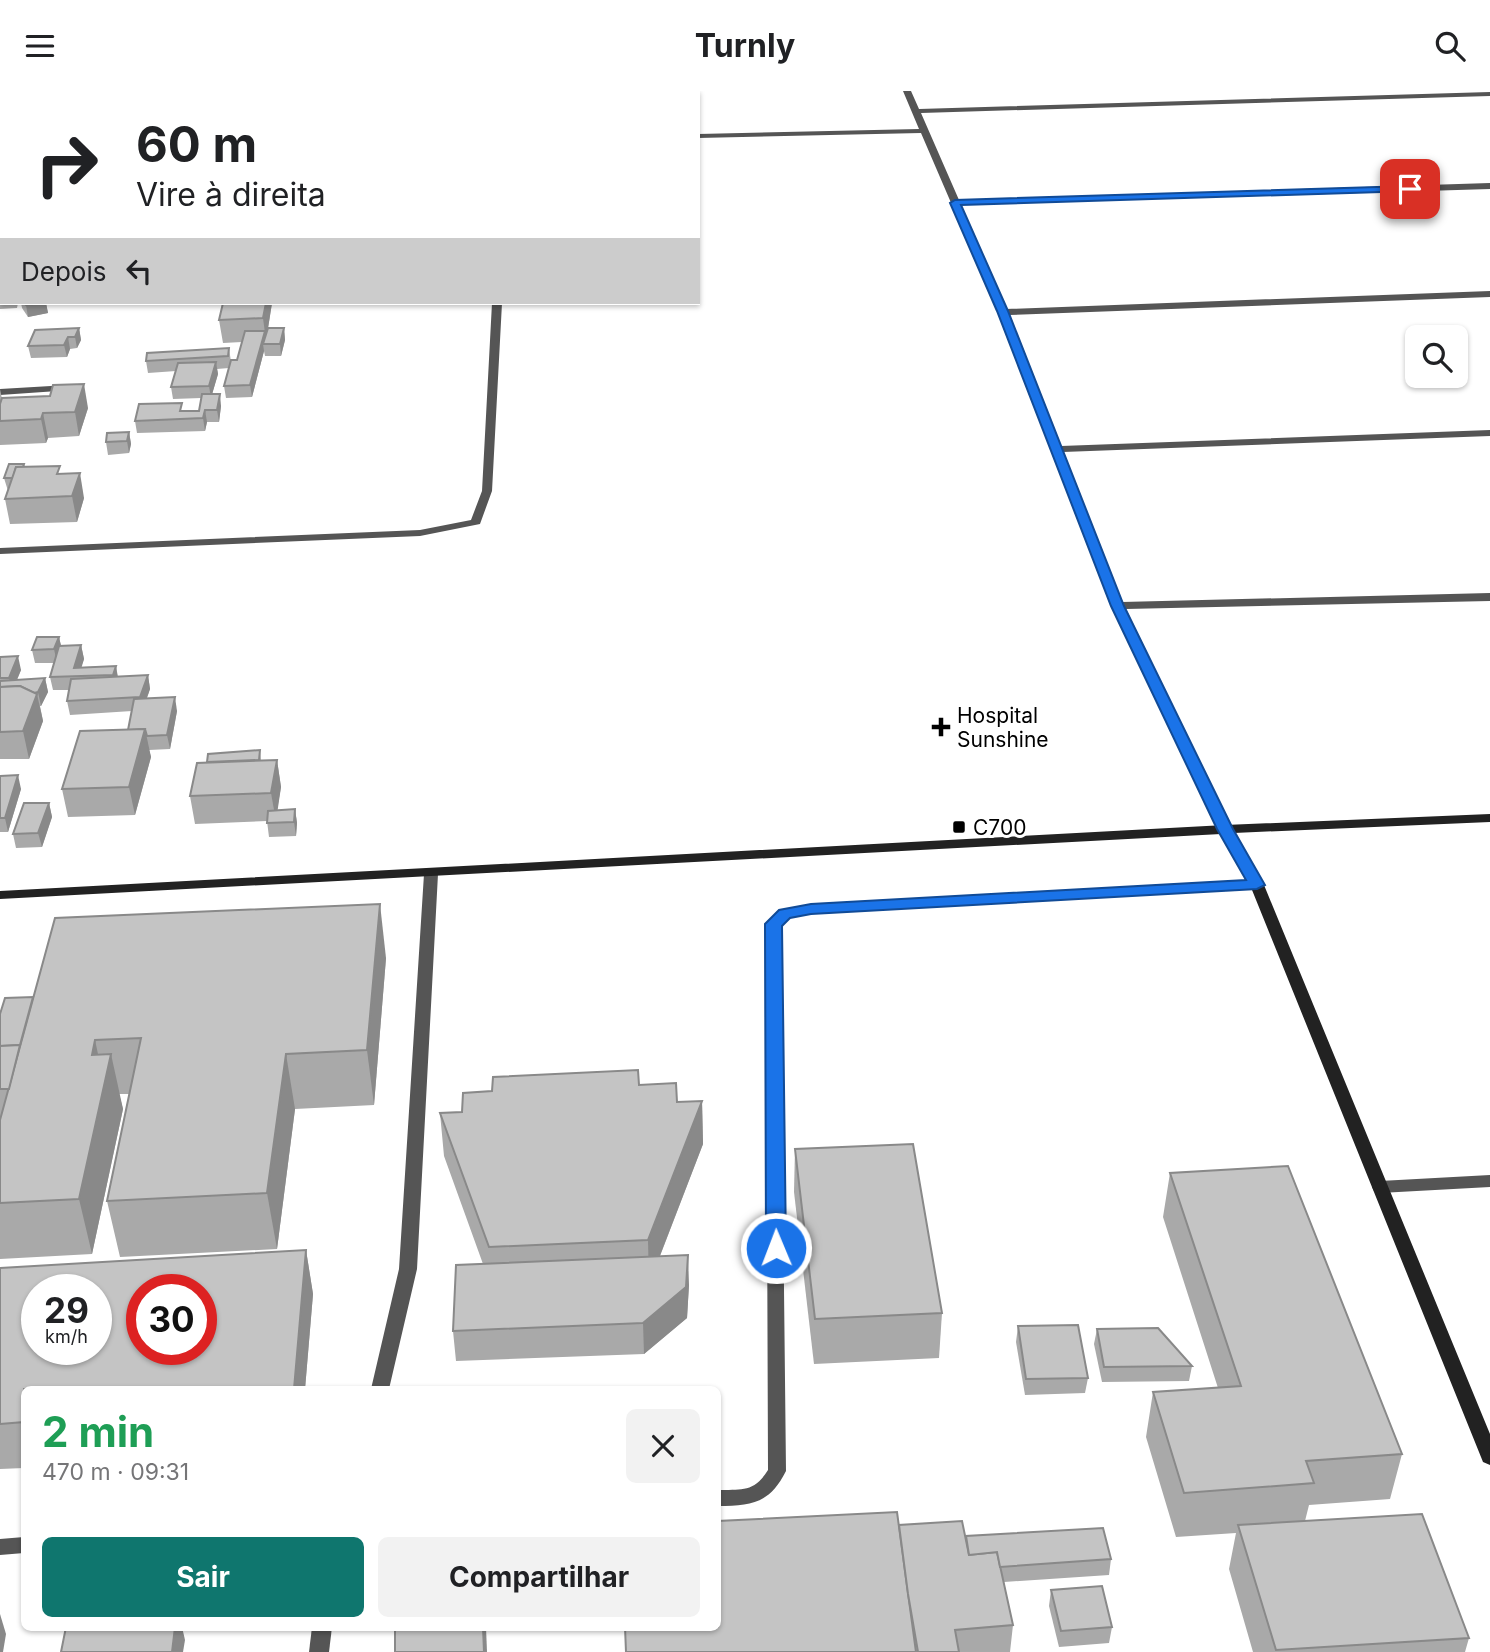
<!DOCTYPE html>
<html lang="pt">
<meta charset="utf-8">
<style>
body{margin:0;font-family:Inter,sans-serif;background:#f2f2f2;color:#202124;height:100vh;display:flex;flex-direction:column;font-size:26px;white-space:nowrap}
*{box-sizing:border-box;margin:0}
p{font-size:23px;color:#757577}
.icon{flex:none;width:38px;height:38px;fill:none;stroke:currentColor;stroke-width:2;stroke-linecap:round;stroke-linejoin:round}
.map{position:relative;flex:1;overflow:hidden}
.side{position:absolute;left:21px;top:1295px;width:700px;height:245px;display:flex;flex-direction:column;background:#fff;border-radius:10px;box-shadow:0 2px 5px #0004}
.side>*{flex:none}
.top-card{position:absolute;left:0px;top:0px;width:700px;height:214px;box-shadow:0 2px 5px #0004;background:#fff;color:#202124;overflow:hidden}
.controls{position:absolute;left:1405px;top:234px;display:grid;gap:14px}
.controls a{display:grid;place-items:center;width:63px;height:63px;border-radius:10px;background:#fff;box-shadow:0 2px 5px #0004;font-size:35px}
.speed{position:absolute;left:21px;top:1183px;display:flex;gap:14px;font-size:35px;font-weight:700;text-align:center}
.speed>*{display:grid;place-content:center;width:91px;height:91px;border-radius:50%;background:#fff;box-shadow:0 2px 5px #0004;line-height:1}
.speed small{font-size:18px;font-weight:400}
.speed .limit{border:10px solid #d22;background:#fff;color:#111}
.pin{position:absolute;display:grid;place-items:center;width:60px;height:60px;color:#fff;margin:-30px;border-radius:14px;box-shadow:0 4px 10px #0006}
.me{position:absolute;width:77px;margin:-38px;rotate:359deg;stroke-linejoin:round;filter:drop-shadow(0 0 5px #0008)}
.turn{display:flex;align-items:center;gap:24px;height:147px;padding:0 21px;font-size:32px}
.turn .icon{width:91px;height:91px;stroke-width:2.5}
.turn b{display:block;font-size:49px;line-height:60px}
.then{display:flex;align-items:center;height:66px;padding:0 21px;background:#0003;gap:14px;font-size:26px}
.round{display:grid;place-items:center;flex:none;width:74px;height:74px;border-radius:10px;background:#f2f2f2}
.overview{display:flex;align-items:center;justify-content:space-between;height:119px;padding:0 21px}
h1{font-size:42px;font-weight:700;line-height:52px;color:#1e9e55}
.button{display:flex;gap:14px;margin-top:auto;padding:14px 21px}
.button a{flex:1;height:80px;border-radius:10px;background:#0f766e;color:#fff;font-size:28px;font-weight:700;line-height:80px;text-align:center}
.button a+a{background:#f2f2f2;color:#202124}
header{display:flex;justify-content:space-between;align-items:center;height:91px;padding:0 21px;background:#fff;font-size:32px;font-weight:700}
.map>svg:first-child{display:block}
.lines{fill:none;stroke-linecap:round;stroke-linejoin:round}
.street{fill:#555;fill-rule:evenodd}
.secondary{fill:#222;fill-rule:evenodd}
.wall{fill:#a9a9a9}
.shaded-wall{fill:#898989}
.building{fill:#c4c4c4;stroke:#898989;stroke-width:2;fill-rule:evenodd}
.route{fill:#1a73e8;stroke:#114b97;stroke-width:2}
.poi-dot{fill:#000;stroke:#fff;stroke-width:2.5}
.labels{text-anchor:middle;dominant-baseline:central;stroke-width:6;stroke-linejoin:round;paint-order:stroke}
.poi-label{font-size:21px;fill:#000;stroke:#fff;text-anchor:start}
</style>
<header><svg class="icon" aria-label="menu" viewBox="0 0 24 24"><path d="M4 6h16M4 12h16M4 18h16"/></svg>Turnly<svg class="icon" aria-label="search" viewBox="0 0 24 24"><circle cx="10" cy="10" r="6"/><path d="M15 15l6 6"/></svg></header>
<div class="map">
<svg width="1490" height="1561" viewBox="0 0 1490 1561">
<rect width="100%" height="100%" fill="#fff"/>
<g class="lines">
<g class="street">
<rect x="496" y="0" width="8" height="2"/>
<polygon points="903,0 911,0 919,18 1490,1 1490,5 921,22 959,109 1490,92 1490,98 961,114 1006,218 1490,200 1490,206 1009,224 1061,355 1490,339 1490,345 1063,361 1122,511 1490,502 1490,510 1126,518 1232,738 1230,741 1225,742 1218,738 1112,515 998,221 921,42 698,47 698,43 919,38"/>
<rect x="0" y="63" width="2" height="4"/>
<polygon points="492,212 502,212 492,400 480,433 420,445 0,463 0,457 420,439 471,429 482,400"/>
<polygon points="68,294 73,297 72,299 0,304 0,298"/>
<polygon points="431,779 438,783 417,1178 389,1298 371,1298 399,1178 424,783"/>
<path d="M1257 790 1264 794 1262 797 811 822 790 827 780 834 786 1380C770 1412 752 1415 718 1415V1399C741 1398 754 1402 768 1379L766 833C778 818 793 817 811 814Z"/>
<polygon points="1490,1084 1490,1096 1380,1102 1374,1100 1372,1096 1374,1092 1380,1090"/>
<polygon points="24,1446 24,1462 0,1464 0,1448"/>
<polygon points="312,1536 332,1536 329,1561 309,1561"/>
</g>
<polygon class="secondary" points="1490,723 1490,731 1234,742 1264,794 1490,1343 1490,1374 1483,1371 1481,1366 1250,794 1221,743 0,808 0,800 1225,734"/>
</g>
<g class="wall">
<rect x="0" y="112" width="2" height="35"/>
<polygon points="0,186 2,186 2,212 18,212 17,217 0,218"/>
<polygon points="21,212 46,212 48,222 28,226 22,217"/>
<polygon points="223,212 272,212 268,237 284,237 285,249 281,265 265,265 264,260 252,306 226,307 224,295 229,277 217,278 218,283 212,303 221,315 219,331 207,331 205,340 137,342 135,330 183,320 199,320 201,307 173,308 171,296 176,280 148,282 146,270 229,257 231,271 237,269 242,251 223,252 219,229"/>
<polygon points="79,237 81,249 77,257 70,258 67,266 31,267 28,255"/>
<polygon points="0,298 2,308 88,317 79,345 48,347 46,352 0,354"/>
<polygon points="129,341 131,353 129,362 108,364 106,351"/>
<polygon points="24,373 25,376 62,383 84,407 77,431 10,433 5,408 8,400 4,387"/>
<polygon points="59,546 61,555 81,554 84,568 81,576 116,575 118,586 148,584 150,598 147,607 177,620 170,658 149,659 151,666 135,724 68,726 62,698 128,639 132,620 70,624 67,610 69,599 53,599 50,586 54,572 35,572 32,559"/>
<polygon points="0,566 21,579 17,589 45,587 48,601 41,615 40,615 43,630 29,668 0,668"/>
<polygon points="260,659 261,669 277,669 281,696 277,719 295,718 297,732 296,745 269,746 267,730 195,733 190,705 207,671"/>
<polygon points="0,685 21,698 8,741 0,741"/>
<polygon points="49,712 52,726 42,756 16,757 13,743"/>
<polygon points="386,867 374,1014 295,1018 277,1158 120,1166 107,1110 129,1003 119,1003 123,1018 92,1163 0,1168 0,923 33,906"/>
<polygon points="639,994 677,1011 702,1010 703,1053 660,1165 689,1194 687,1227 644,1263 456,1270 453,1240 483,1173 444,1065 440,1022 462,1021"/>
<polygon points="795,1058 942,1222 939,1267 814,1273 794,1101"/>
<polygon points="1170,1082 1402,1363 1390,1408 1309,1414 1305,1430 1469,1547 1465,1561 1253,1561 1229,1478 1236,1442 1176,1446 1146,1346 1153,1301 1218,1297 1163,1126"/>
<polygon points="306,1159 313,1203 305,1298 24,1298 24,1377 0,1378 0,1177"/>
<polygon points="1018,1235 1088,1287 1085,1302 1025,1304 1016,1251"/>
<polygon points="1097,1238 1192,1275 1189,1290 1102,1291 1094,1253"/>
<polygon points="899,1434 1111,1468 1109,1484 1004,1491 1013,1534 1010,1561 626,1561"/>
<polygon points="1051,1499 1112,1536 1109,1552 1059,1556 1049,1515"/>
</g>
<g class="shaded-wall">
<polygon points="39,212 46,212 48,222 28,226 26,214"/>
<polygon points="266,212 272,212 266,250 263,227"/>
<polygon points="79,237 81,249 77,257 75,246"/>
<polygon points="284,237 285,249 281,265 280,253"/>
<polygon points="265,240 266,251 263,253 264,260 252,306 250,294"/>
<polygon points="68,246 70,258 67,266 64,254"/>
<polygon points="216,271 218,283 211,307 209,295"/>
<polygon points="84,293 88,317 79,345 75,321"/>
<polygon points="220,303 221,315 219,331 217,319"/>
<polygon points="205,319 207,331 205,340 203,327"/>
<polygon points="43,322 48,347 46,352 41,328"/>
<polygon points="129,341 131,353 129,362 127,350"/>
<polygon points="80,382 84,407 77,431 72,405"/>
<polygon points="59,546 62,559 57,572 54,558"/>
<polygon points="81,554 84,568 79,585 74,577"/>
<polygon points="18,565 21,579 12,600 9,587"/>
<polygon points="116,575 118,589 115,597 113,584"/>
<polygon points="148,584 150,598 142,620 140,606"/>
<polygon points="45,587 48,601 41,615 38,601"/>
<polygon points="37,603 43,630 29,668 23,640"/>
<polygon points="175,606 177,620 170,658 167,644"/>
<polygon points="145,638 151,666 135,724 129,696"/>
<polygon points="277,669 281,696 276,730 271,702"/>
<polygon points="18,684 21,698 8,741 5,727"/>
<polygon points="49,712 52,726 42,756 38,742"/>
<polygon points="295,718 297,732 296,745 294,731"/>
<polygon points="380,813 386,867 374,1014 367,959"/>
<polygon points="95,949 104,991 111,963 123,1018 92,1163 79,1108 92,964"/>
<polygon points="286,963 295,1018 277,1158 267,1102"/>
<polygon points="702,1010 703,1053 649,1193 648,1149"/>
<polygon points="306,1159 313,1203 305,1298 294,1298"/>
<polygon points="688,1164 689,1194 687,1227 644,1263 643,1232"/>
<polygon points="0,1523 6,1543 3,1561 0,1561"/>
<polygon points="175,1536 182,1536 185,1549 183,1561 172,1561"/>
<polygon points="483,1536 486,1536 487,1561 484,1561"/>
</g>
<g class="building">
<rect x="0" y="112" width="2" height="12"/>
<rect x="0" y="186" width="2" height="20"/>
<polygon points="24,212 39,212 26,214"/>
<polygon points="223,212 266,212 263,227 219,229"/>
<polygon points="79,237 75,246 68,246 64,254 28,255 35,239"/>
<polygon points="268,237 284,237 280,253 263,253"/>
<polygon points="245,240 265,240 250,294 224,295 231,269 237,269"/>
<polygon points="229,257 228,265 146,270 147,262"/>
<polygon points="216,271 209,295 171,296 178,272"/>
<polygon points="84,293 75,321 43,322 41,328 0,330 0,313 2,307 50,305 53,294"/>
<polygon points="202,303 220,303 217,319 205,319 203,327 135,330 139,313 182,312 180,320 199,320"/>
<polygon points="129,341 127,350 106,351 107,342"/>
<polygon points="9,373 24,373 23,376 16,376 13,387 4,387"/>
<polygon points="60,375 57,383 80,382 72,405 5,408 16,376"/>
<polygon points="37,546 59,546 54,558 32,559"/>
<polygon points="81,554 74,577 116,575 113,584 50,586 59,555"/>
<polygon points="18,565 9,587 0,587 0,566"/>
<polygon points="148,584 140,606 67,610 71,588"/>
<polygon points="45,587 38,601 34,602 20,595 0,596 0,590"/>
<polygon points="20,595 37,603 23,640 0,641 0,596"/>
<polygon points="175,606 167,644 147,645 145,638 128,639 134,608"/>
<polygon points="145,638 129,696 62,698 80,640"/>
<polygon points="260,659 259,669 207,671 208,663"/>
<polygon points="277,669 271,702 190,705 197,672"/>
<polygon points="18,684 5,727 0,727 0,685"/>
<polygon points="24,712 49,712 38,742 13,743"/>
<polygon points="295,718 294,731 267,732 268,720"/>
<polygon points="380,813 367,959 286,963 267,1102 107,1110 141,947 95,949 92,964 111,963 79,1108 0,1112 0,1029 55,827"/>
<polygon points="33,906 20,954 0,955 0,923 5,907"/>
<polygon points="20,954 9,998 0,998 0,955"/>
<polygon points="638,979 639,994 676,992 677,1011 702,1010 648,1149 489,1156 440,1022 462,1021 463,1002 492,1000 493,986"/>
<polygon points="913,1053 942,1222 815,1228 795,1058"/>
<polygon points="1288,1075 1402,1363 1306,1370 1314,1392 1184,1402 1153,1301 1241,1295 1170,1082"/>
<path d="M306 1159 294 1298H24V1331L0 1333V1177ZM37 1199H96V1258H37ZM142 1199H201V1258H142Z"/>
<polygon points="688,1164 686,1196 643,1232 453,1240 456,1174"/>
<polygon points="1078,1234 1088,1287 1026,1288 1018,1235"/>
<polygon points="1158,1237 1192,1275 1104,1276 1097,1238"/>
<polygon points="897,1421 916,1561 626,1561 625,1536 718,1536 718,1430"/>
<polygon points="1422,1423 1469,1547 1276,1559 1238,1434"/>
<polygon points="962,1430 969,1464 997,1461 1013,1534 955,1539 959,1561 918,1561 908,1503 899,1434"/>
<polygon points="1103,1437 1111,1468 1000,1476 997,1461 969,1464 966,1445"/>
<polygon points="1102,1495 1112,1536 1061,1540 1051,1499"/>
<polygon points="66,1536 175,1536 172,1561 61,1561"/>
<polygon points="395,1536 483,1536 484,1561 395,1561"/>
</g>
<polygon class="route" points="1410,95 1414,98 1413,100 961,114 1008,220 1124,515 1233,738 1265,794 1257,798 811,823 790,827 782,835 786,1157 783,1162 769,1162 766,1157 765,833 779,819 811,813 1246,789 1217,738 1111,515 997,220 950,112 955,109"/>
<g class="poi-dot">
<path d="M937.5 625.5h7v7h7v7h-7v7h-7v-7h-7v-7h7z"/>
<rect x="952" y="729" width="14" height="14" rx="3.5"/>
</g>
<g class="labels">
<g class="poi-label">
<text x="957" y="624">Hospital<tspan x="957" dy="24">Sunshine</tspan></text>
<text x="973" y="736">C700</text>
</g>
</g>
</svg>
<div class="controls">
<a><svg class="icon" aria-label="search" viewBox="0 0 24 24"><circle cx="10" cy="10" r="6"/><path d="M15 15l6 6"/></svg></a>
</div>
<div class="speed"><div>29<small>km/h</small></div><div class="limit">30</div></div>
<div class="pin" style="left:1410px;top:98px;background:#d93025"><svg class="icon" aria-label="arrive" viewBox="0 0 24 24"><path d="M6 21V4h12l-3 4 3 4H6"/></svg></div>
<svg class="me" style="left:776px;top:1157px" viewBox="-20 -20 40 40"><circle r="17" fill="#1a73e8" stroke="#fff" stroke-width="3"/><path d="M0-11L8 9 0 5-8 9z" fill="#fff"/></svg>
<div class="top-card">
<div class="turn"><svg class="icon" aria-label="right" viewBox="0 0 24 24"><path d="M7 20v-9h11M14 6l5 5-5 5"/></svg><div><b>60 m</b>Vire à direita</div></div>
<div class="then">Depois<svg class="icon" aria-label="left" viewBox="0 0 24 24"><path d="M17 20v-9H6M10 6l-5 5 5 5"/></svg></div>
</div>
<section class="side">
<div class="overview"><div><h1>2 min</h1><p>470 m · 09:31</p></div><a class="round"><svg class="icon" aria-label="close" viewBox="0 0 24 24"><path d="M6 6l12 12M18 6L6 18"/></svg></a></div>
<div class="button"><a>Sair</a><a>Compartilhar</a></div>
</section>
</div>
